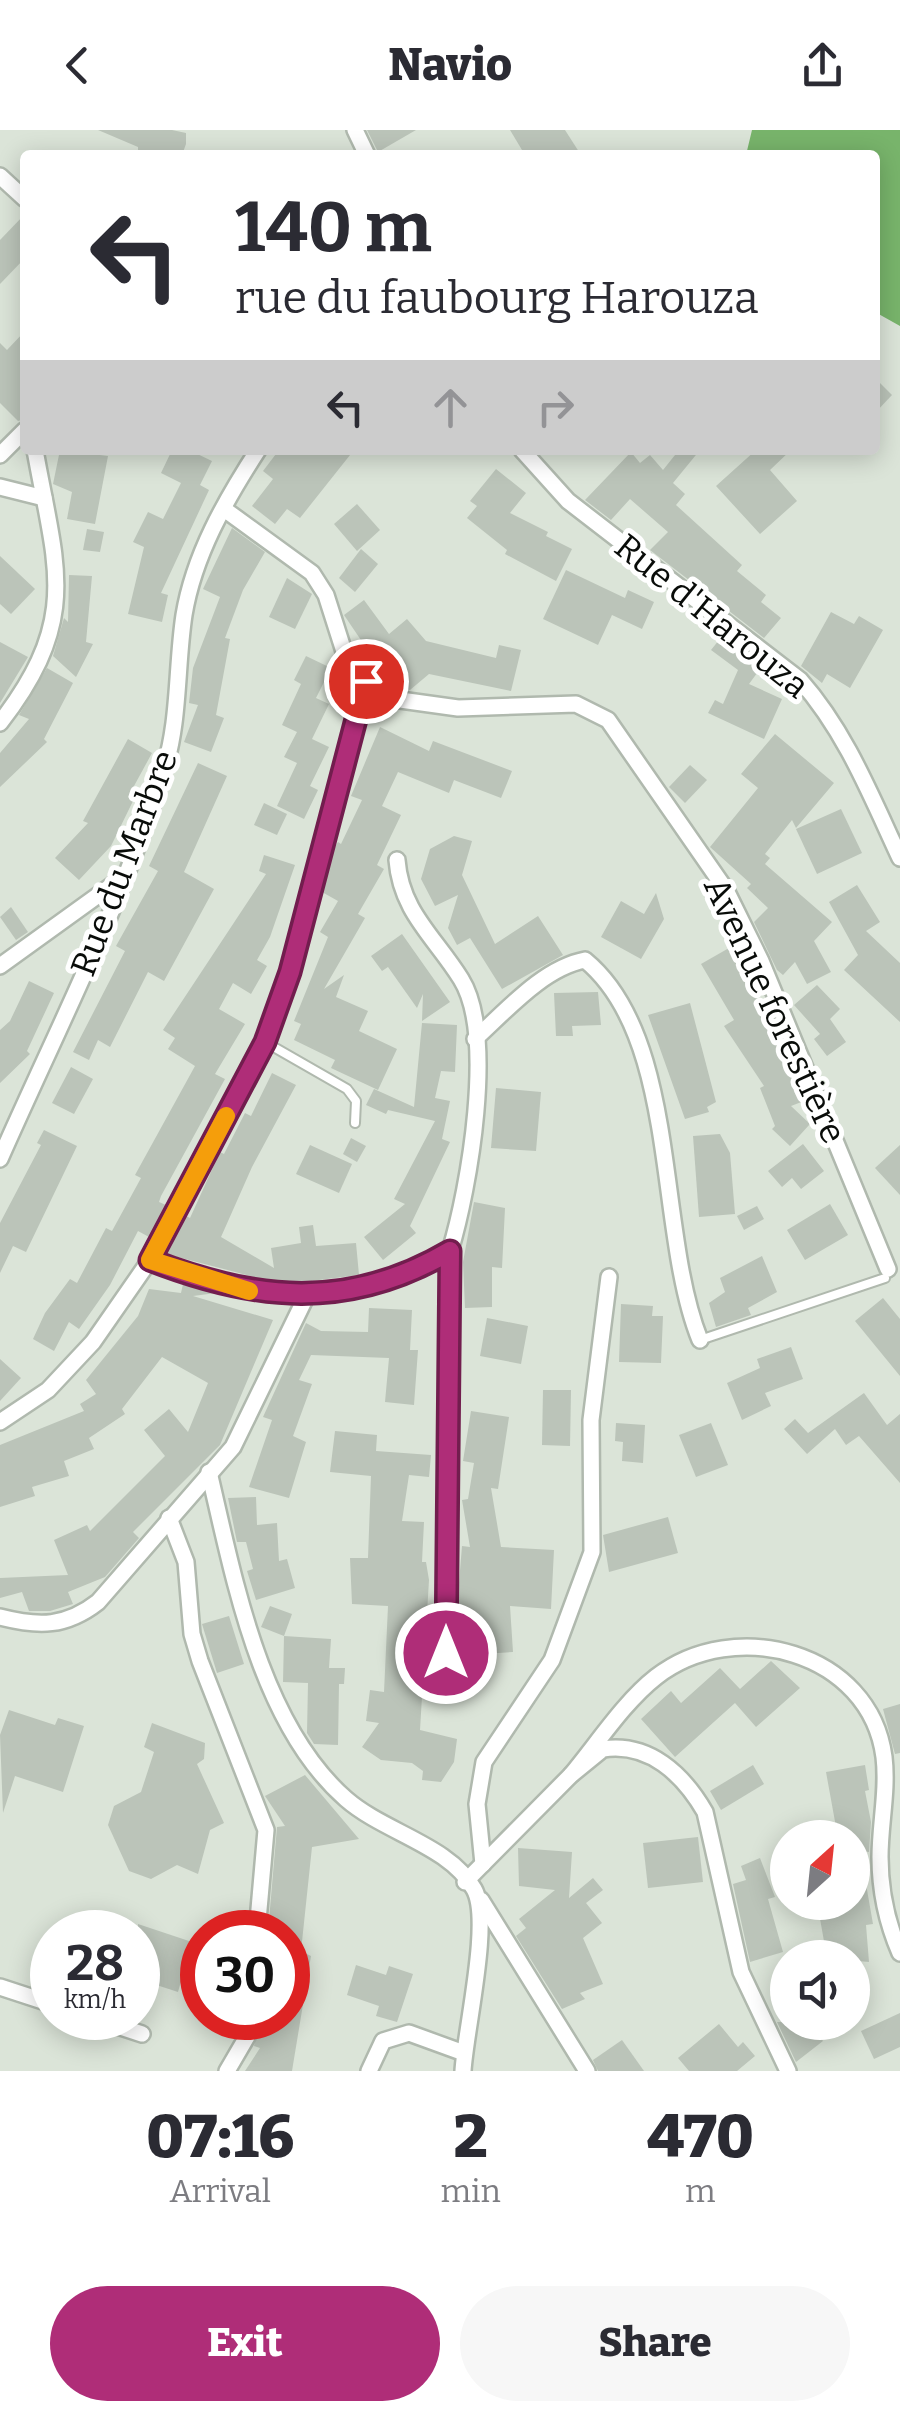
<!DOCTYPE html>
<meta charset="utf-8">
<style>
body{margin:0;font-family:Bitter,serif;background:#f7f7f7;color:#2b2b33;height:100vh;display:flex;flex-direction:column;font-size:38px;white-space:nowrap}
*{box-sizing:border-box;margin:0}
p{font-size:32px;color:#7c7c81}
.icon{flex:none;width:55px;height:55px;fill:none;stroke:currentColor;stroke-width:2;stroke-linecap:round;stroke-linejoin:round}
.map{position:relative;height:1941px;overflow:hidden}
.drawer{display:flex;flex-direction:column;background:#fff;flex:1}
.drawer>*{flex:none}
.banner{position:absolute;left:20px;top:20px;width:860px;height:305px;border-radius:10px;box-shadow:0 5px 25px #0003;background:#fff;color:#2b2b33;overflow:hidden}
.needle{width:65px;rotate:27deg}
.controls{position:absolute;left:770px;top:1690px;display:grid;gap:20px}
.controls a{display:grid;place-items:center;width:100px;height:100px;border-radius:50%;background:#fff;box-shadow:0 5px 25px #0003;font-size:50px}
.speed{position:absolute;left:30px;top:1780px;display:flex;gap:20px;font-size:50px;font-weight:700;text-align:center}
.speed>*{display:grid;place-content:center;width:130px;height:130px;border-radius:50%;background:#fff;box-shadow:0 5px 25px #0003;line-height:1}
.speed small{font-size:25px;font-weight:400}
.speed .limit{border:15px solid #d22;background:#fff;color:#111}
.pin{position:absolute;display:grid;place-items:center;width:85px;height:85px;color:#fff;margin:-42px;border:5px solid #fff;border-radius:50%;box-shadow:0 2px 10px #0007}
.me{position:absolute;width:110px;margin:-55px;rotate:0deg;stroke-linejoin:round;filter:drop-shadow(0 0 8px #0008)}
.turn{display:flex;align-items:center;gap:35px;height:210px;padding:0 50px;font-size:45px}
.turn .icon{width:130px;height:130px;stroke-width:2.5}
.turn b{display:block;font-size:70px;line-height:85px}
.lanes{display:flex;align-items:center;height:95px;padding:0 50px;background:#0003;justify-content:center;gap:50px;direction:ltr}
.lanes .off{opacity:.35}
.eta{display:flex;justify-content:space-evenly;align-items:center;height:170px;text-align:center}
.eta b{font-size:60px;font-weight:800;line-height:70px}
.primary-button{display:flex;gap:20px;margin-top:auto;padding:20px 50px}
.primary-button a{flex:1;height:115px;border-radius:60px;background:#af2d78;color:#fff;font-size:40px;font-weight:800;line-height:115px;text-align:center}
.primary-button a+a{background:#f7f7f7;color:#2b2b33}
header{display:flex;justify-content:space-between;align-items:center;height:130px;padding:0 50px;background:#fff;font-size:45px;font-weight:800}
.map>svg:first-child{display:block}
.forest{fill:#78b46b}
.building{fill:#bbc4b9}
.lines{fill:none;stroke-linecap:round;stroke-linejoin:round}
.lane-casing{stroke:#b0b9ae;stroke-width:12}
.street-casing{stroke:#b0b9ae;stroke-width:20}
.lane{stroke:#fff;stroke-width:8}
.street{stroke:#fff;stroke-width:15}
.route-casing{stroke:#721d4e;stroke-width:25}
.route{stroke:#af2d78;stroke-width:18}
.slow{stroke:#f59e0b;stroke-width:18}
.labels{text-anchor:middle;dominant-baseline:central;stroke-width:10;stroke-linejoin:round;paint-order:stroke}
.street-label{font-size:35px;fill:#090c09;stroke:#fff}
</style>
<header><svg class="icon" aria-label="back" viewBox="0 0 24 24"><path d="M15 5l-7 7 7 7"/></svg>Navio<svg class="icon" aria-label="share" viewBox="0 0 24 24"><path d="M12 15V3M7 8l5-5 5 5M5 13v7h14v-7"/></svg></header>
<div class="map">
<svg width="900" height="1941" viewBox="0 0 900 1941">
<rect width="100%" height="100%" fill="#dbe4d8"/>
<polygon class="forest" points="752,0 900,0 900,196 875,182 875,25 746,25"/>
<g class="building">
<polygon points="98,0 172,0 186,3 186,14 182,25 138,25 138,17"/>
<polygon points="367,0 416,0 378,22"/>
<polygon points="510,0 565,0 581,25 525,25"/>
<polygon points="25,84 25,128 0,154 0,110"/>
<polygon points="25,201 25,289 18,291 0,273 0,213 7,220"/>
<polygon points="875,248 892,265 875,283"/>
<polygon points="60,320 108,326 95,394 67,389 72,362 53,354"/>
<polygon points="172,320 189,320 212,331 200,355 209,360 161,463 168,465 162,492 128,484 144,417 133,412 148,382 163,389 181,353 161,343"/>
<polygon points="279,320 354,320 300,388 287,379 275,394 252,376 273,349 263,341"/>
<polygon points="679,320 700,320 673,353 685,364 676,375 742,435 737,441 766,465 761,472 781,488 764,508 650,420 668,402 630,369 611,390 585,370 631,322 640,333 650,325 663,340"/>
<polygon points="756,320 791,320 770,340 797,371 760,404 716,356"/>
<polygon points="496,339 526,363 510,383 548,402 546,406 572,419 556,451 505,424 507,420 467,388 477,376 470,371"/>
<polygon points="357,374 380,400 357,421 334,394"/>
<polygon points="232,398 265,422 243,460 225,508 230,509 216,585 224,588 211,622 184,612 198,575 189,573 193,538 220,467 203,459"/>
<polygon points="87,399 104,402 100,422 83,420"/>
<polygon points="361,419 378,434 355,462 339,448"/>
<polygon points="0,426 35,459 11,484 0,474"/>
<polygon points="566,440 625,468 628,460 654,472 642,499 612,485 598,515 543,489"/>
<polygon points="69,445 92,446 86,512 93,514 76,547 53,526 64,488 68,492"/>
<polygon points="287,448 312,464 295,499 269,487"/>
<polygon points="364,470 389,504 407,489 426,511 496,528 499,515 521,520 511,561 429,544 410,560 391,557 361,528 369,522 344,485"/>
<polygon points="831,482 854,494 859,486 883,500 850,558 827,544 822,553 801,536"/>
<polygon points="723,505 763,535 749,554 782,569 764,609 708,583 715,570 723,574 738,540 711,520"/>
<polygon points="0,512 28,527 0,573"/>
<polygon points="306,526 331,538 316,568 329,574 312,609 329,617 310,656 318,660 304,689 277,676 297,633 284,627 297,602 282,595 301,554 294,550"/>
<polygon points="47,538 73,553 44,609 47,612 0,657 0,623 29,589 19,585"/>
<polygon points="380,597 429,621 433,611 512,641 501,668 454,650 449,663 398,642 382,676 401,685 377,735 384,739 358,784 365,788 324,859 344,845 336,867 368,881 359,901 397,919 378,960 331,938 335,930 294,910 301,894 294,891 328,807 320,802 338,771 322,762 333,720 338,712 341,714 362,670 351,666"/>
<polygon points="775,604 834,653 796,698 792,690 765,724 770,728 765,734 832,792 814,811 831,842 807,854 795,832 783,845 777,840 754,792 768,778 747,758 751,754 710,717 758,658 741,644"/>
<polygon points="128,609 152,623 128,667 133,671 111,716 79,750 55,728 88,693 83,691"/>
<polygon points="198,633 227,646 184,742 214,759 164,851 148,842 110,917 98,910 89,930 73,922 125,821 116,816 158,741 149,736"/>
<polygon points="690,635 707,650 685,673 669,657"/>
<polygon points="264,673 287,684 277,705 254,695"/>
<polygon points="841,679 862,723 817,744 796,699"/>
<polygon points="454,706 472,711 462,745 495,814 538,786 563,825 502,859 470,808 457,815 448,798 458,765 435,776 421,749 430,719"/>
<polygon points="264,725 295,735 270,807 257,830 267,836 251,864 233,853 219,879 245,894 215,944 225,949 161,1066 159,1072 166,1075 149,1107 138,1101 110,1155 79,1199 69,1192 54,1221 33,1209 45,1183 70,1149 77,1153 106,1098 112,1101 141,1048 135,1045 195,936 168,919 175,908 163,900 266,744 259,741"/>
<polygon points="857,755 880,792 866,801 900,833 900,892 844,840 858,825 829,772"/>
<polygon points="656,763 664,789 641,829 601,807 621,771 644,784"/>
<polygon points="11,777 28,802 16,810 0,787"/>
<polygon points="402,804 450,872 422,891 423,864 417,878 388,837 382,841 371,826"/>
<polygon points="729,818 786,920 804,971 791,976 810,994 790,1016 772,999 775,996 760,958 764,956 724,896 734,890 701,834"/>
<polygon points="29,851 54,863 27,921 30,924 0,953 0,900 10,891"/>
<polygon points="817,855 840,879 830,889 846,912 827,926 814,909 820,904 794,875"/>
<polygon points="598,862 601,895 572,896 573,906 556,906 554,863"/>
<polygon points="690,873 716,972 707,977 709,982 685,989 648,885"/>
<polygon points="422,893 457,895 455,942 441,941 435,968 450,971 442,1009 450,1012 410,1096 416,1103 383,1130 364,1107 405,1074 394,1069 435,991 388,980 386,984 366,975 374,959 414,977"/>
<polygon points="71,937 93,949 74,984 52,973"/>
<polygon points="272,943 296,955 252,1037 221,1107 274,1138 271,1118 301,1113 299,1097 313,1095 316,1116 356,1113 359,1145 303,1152 266,1150 166,1124 186,1086 190,1088 220,1022 224,1024 245,983 251,986"/>
<polygon points="496,958 541,962 536,1021 491,1018"/>
<polygon points="44,1000 77,1016 26,1122 13,1116 0,1143 0,1093 41,1015 37,1013"/>
<polygon points="720,1004 730,1023 735,1084 699,1087 693,1006"/>
<polygon points="351,1008 366,1016 357,1032 343,1024"/>
<polygon points="803,1014 824,1041 801,1059 792,1048 782,1057 768,1041"/>
<polygon points="310,1015 352,1034 339,1063 296,1044"/>
<polygon points="900,1015 900,1065 875,1038"/>
<polygon points="474,1072 505,1078 502,1138 492,1137 492,1177 465,1178 463,1132"/>
<polygon points="830,1074 848,1105 805,1130 787,1100"/>
<polygon points="757,1076 764,1089 744,1100 737,1086"/>
<polygon points="762,1126 777,1162 748,1178 751,1185 716,1197 709,1173 725,1162 720,1148"/>
<polygon points="183,1154 216,1163 193,1166 273,1190 220,1315 133,1402 139,1408 105,1447 68,1462 73,1474 50,1481 29,1481 22,1462 0,1468 0,1448 68,1445 54,1410 87,1395 90,1401 165,1326 144,1300 169,1279 188,1302 208,1253 162,1227 122,1279 125,1284 89,1308 94,1319 64,1331 69,1346 32,1357 35,1366 0,1377 0,1315 84,1281 80,1274 96,1264 86,1250 138,1186 149,1159 181,1163"/>
<polygon points="883,1168 900,1189 900,1246 855,1191"/>
<polygon points="621,1174 653,1176 652,1186 663,1186 661,1233 619,1232"/>
<polygon points="369,1178 412,1180 410,1220 418,1220 414,1275 385,1272 389,1228 311,1225 299,1250 312,1254 293,1306 306,1312 289,1368 249,1357 272,1290 263,1287 306,1193 321,1201 368,1202"/>
<polygon points="487,1188 528,1196 521,1234 480,1226"/>
<polygon points="791,1217 803,1249 765,1263 771,1276 742,1290 727,1253 760,1238 757,1229"/>
<polygon points="0,1229 21,1248 0,1271"/>
<polygon points="543,1260 571,1260 570,1316 542,1315"/>
<polygon points="864,1263 887,1295 900,1284 900,1353 859,1306 846,1315 835,1299 807,1324 784,1299 795,1289 808,1303"/>
<polygon points="471,1281 509,1287 498,1359 491,1358 501,1417 554,1420 551,1479 510,1476 513,1522 466,1525 458,1465 462,1416 470,1417 462,1370 468,1369 474,1333 463,1331"/>
<polygon points="616,1293 645,1295 643,1333 622,1331 623,1312 615,1311"/>
<polygon points="711,1293 728,1335 696,1347 679,1305"/>
<polygon points="335,1301 377,1305 376,1321 431,1325 429,1347 409,1345 402,1391 424,1392 422,1432 426,1432 429,1450 420,1600 457,1609 454,1632 441,1652 422,1650 423,1641 412,1633 381,1630 362,1617 379,1593 366,1591 370,1560 384,1562 388,1476 352,1474 350,1428 368,1428 371,1346 330,1342"/>
<polygon points="256,1367 257,1395 277,1393 279,1431 287,1429 295,1458 256,1470 247,1441 253,1439 246,1412 237,1412 228,1368"/>
<polygon points="668,1387 678,1423 609,1442 603,1405"/>
<polygon points="270,1476 292,1484 284,1506 261,1497"/>
<polygon points="229,1486 244,1534 217,1543 202,1494"/>
<polygon points="284,1506 331,1509 329,1538 345,1538 344,1554 339,1554 338,1615 314,1614 307,1603 308,1553 283,1552"/>
<polygon points="771,1531 800,1558 756,1597 735,1573 675,1627 641,1589 671,1561 681,1573 720,1538 740,1559"/>
<polygon points="900,1574 900,1623 895,1624 883,1579"/>
<polygon points="9,1580 55,1595 58,1588 84,1596 63,1662 15,1646 3,1683 0,1605"/>
<polygon points="152,1593 205,1613 204,1629 197,1634 224,1693 210,1700 198,1744 177,1735 151,1749 129,1741 108,1695 114,1676 141,1662 154,1622 144,1617"/>
<polygon points="753,1635 764,1654 721,1680 710,1661"/>
<polygon points="865,1635 869,1660 865,1661 871,1692 869,1722 852,1720 852,1708 838,1708 826,1642"/>
<polygon points="305,1645 359,1709 312,1717 301,1821 311,1826 292,1941 245,1941 260,1918 254,1916 260,1888 288,1888 288,1802 268,1802 277,1697 285,1696 265,1666"/>
<polygon points="698,1707 703,1752 648,1758 643,1713"/>
<polygon points="518,1718 572,1722 569,1768 593,1748 603,1760 586,1773 602,1793 583,1808 603,1854 580,1863 585,1869 562,1879 516,1806 526,1798 519,1789 555,1760 519,1756"/>
<polygon points="760,1728 775,1767 768,1769 783,1822 750,1832 733,1754 746,1750 741,1736"/>
<polygon points="866,1754 873,1794 866,1795 869,1832 827,1828 817,1772 852,1772 852,1757"/>
<polygon points="138,1794 192,1812 178,1862 138,1849"/>
<polygon points="356,1835 386,1845 389,1836 413,1844 397,1892 376,1886 379,1876 347,1865"/>
<polygon points="900,1883 900,1917 874,1929 861,1901"/>
<polygon points="777,1892 809,1892 823,1911 796,1932"/>
<polygon points="719,1894 738,1917 743,1912 755,1926 737,1941 689,1941 678,1928"/>
<polygon points="622,1910 644,1941 598,1941 593,1930"/>
</g>
<g class="lines">
<g class="lane-casing">
<g id="lane">
<polyline points="265,912 347,959 356,971 355,993"/>
<polyline points="700,1210 885,1148"/>
</g>
</g>
<g class="street-casing">
<g id="street">
<polyline points="355,0 367,25"/>
<polyline points="0,46 25,69"/>
<path d="M522 320 568 371 800 550C846 602 871 666 900 728"/>
<polyline points="0,325 25,300"/>
<polyline points="0,357 44,368"/>
<polyline points="224,379 312,443 326,465 347,531 386,568 458,578 576,574 608,590 726,760 761,831 888,1139"/>
<path d="M0 593C81 488 56 438 35 320"/>
<path d="M397 730C401 782 435 807 461 849 496 905 469 1059 450 1121L446 1560"/>
<polyline points="0,836 122,748"/>
<path d="M475 909C506 881 543 838 585 830 680 908 656 1102 700 1210"/>
<path d="M0 1029C56 902 121 775 163 643 180 592 176 538 184 485 194 425 225 371 258 320"/>
<path d="M150 1130C255 1171 349 1181 450 1121"/>
<polyline points="0,1292 48,1260 93,1212 150,1130 265,912 290,841 366,551"/>
<path d="M209 1342C234 1448 260 1594 346 1669 385 1703 449 1715 474 1759 492 1790 465 1902 463 1941"/>
<polyline points="169,1388 186,1432 192,1504 200,1531 266,1700 257,1802"/>
<path d="M0 1487C39 1497 66 1497 98 1472L233 1317 306 1167"/>
<path d="M571 1645C597 1614 624 1572 656 1547 734 1486 870 1521 884 1627 888 1660 880 1694 880 1727 880 1759 887 1793 900 1823"/>
<polyline points="483,1734 477,1674 484,1632 552,1530 592,1422 591,1290 609,1147"/>
<path d="M465 1752 571 1645 603 1619C649 1612 683 1644 705 1682L741 1842 788 1941"/>
<polyline points="481,1770 587,1941"/>
<polyline points="0,1857 52,1874"/>
<polyline points="93,1888 142,1904"/>
<polyline points="227,1941 248,1905 249,1888"/>
<polyline points="369,1941 383,1911 409,1903 464,1923"/>
</g>
</g>
<use href="#lane" class="lane"/>
<use href="#street" class="street"/>
</g>
<g class="lines">
<g class="route-casing">
<path id="route" d="M366 551 290 842 265 912 150 1130C255 1171 348 1181 450 1121L446 1523"/>
</g>
<use href="#route" class="route"/>
<polyline class="slow" points="226,986 150,1130 249,1161"/>
</g>
<g class="labels">
<g class="street-label">
<text transform="translate(712 486) rotate(39)">Rue d'Harouza</text>
<text transform="translate(124 733) rotate(-69)">Rue du Marbre</text>
<text transform="translate(775 880) rotate(65)">Avenue forestière</text>
</g>
</g>
</svg>
<div class="controls">
<a><svg class="needle" viewBox="-14 -14 28 28"><path d="M0-13l5 13h-10z" fill="#e53935"/><path d="M0 13l5-13h-10z" fill="#7c7c81"/></svg></a>
<a><svg class="icon" aria-label="sound" viewBox="0 0 24 24"><path d="M4 9h4l5-4v14l-5-4H4zM17 9q2 3 0 6"/></svg></a>
</div>
<div class="speed"><div>28<small>km/h</small></div><div class="limit">30</div></div>
<div class="pin" style="left:366px;top:551px;background:#d93025"><svg class="icon" aria-label="arrive" viewBox="0 0 24 24"><path d="M6 21V4h12l-3 4 3 4H6"/></svg></div>
<svg class="me" style="left:446px;top:1523px" viewBox="-20 -20 40 40"><circle r="17" fill="#af2d78" stroke="#fff" stroke-width="3"/><path d="M0-11L8 9 0 5-8 9z" fill="#fff"/></svg>
<div class="banner">
<div class="turn"><svg class="icon" aria-label="left" viewBox="0 0 24 24"><path d="M17 20v-9H6M10 6l-5 5 5 5"/></svg><div><b>140 m</b>rue du faubourg Harouza</div></div>
<div class="lanes"><svg class="icon" aria-label="left" viewBox="0 0 24 24"><path d="M17 20v-9H6M10 6l-5 5 5 5"/></svg><svg class="icon off" aria-label="ahead" viewBox="0 0 24 24"><path d="M12 20V5M6 11l6-6 6 6"/></svg><svg class="icon off" aria-label="right" viewBox="0 0 24 24"><path d="M7 20v-9h11M14 6l5 5-5 5"/></svg></div>
</div>
</div>
<section class="drawer">
<div class="eta">
<div><b>07:16</b><p>Arrival</p></div>
<div><b>2</b><p>min</p></div>
<div><b>470</b><p>m</p></div>
</div>
<div class="primary-button"><a>Exit</a><a>Share</a></div>
</section>
